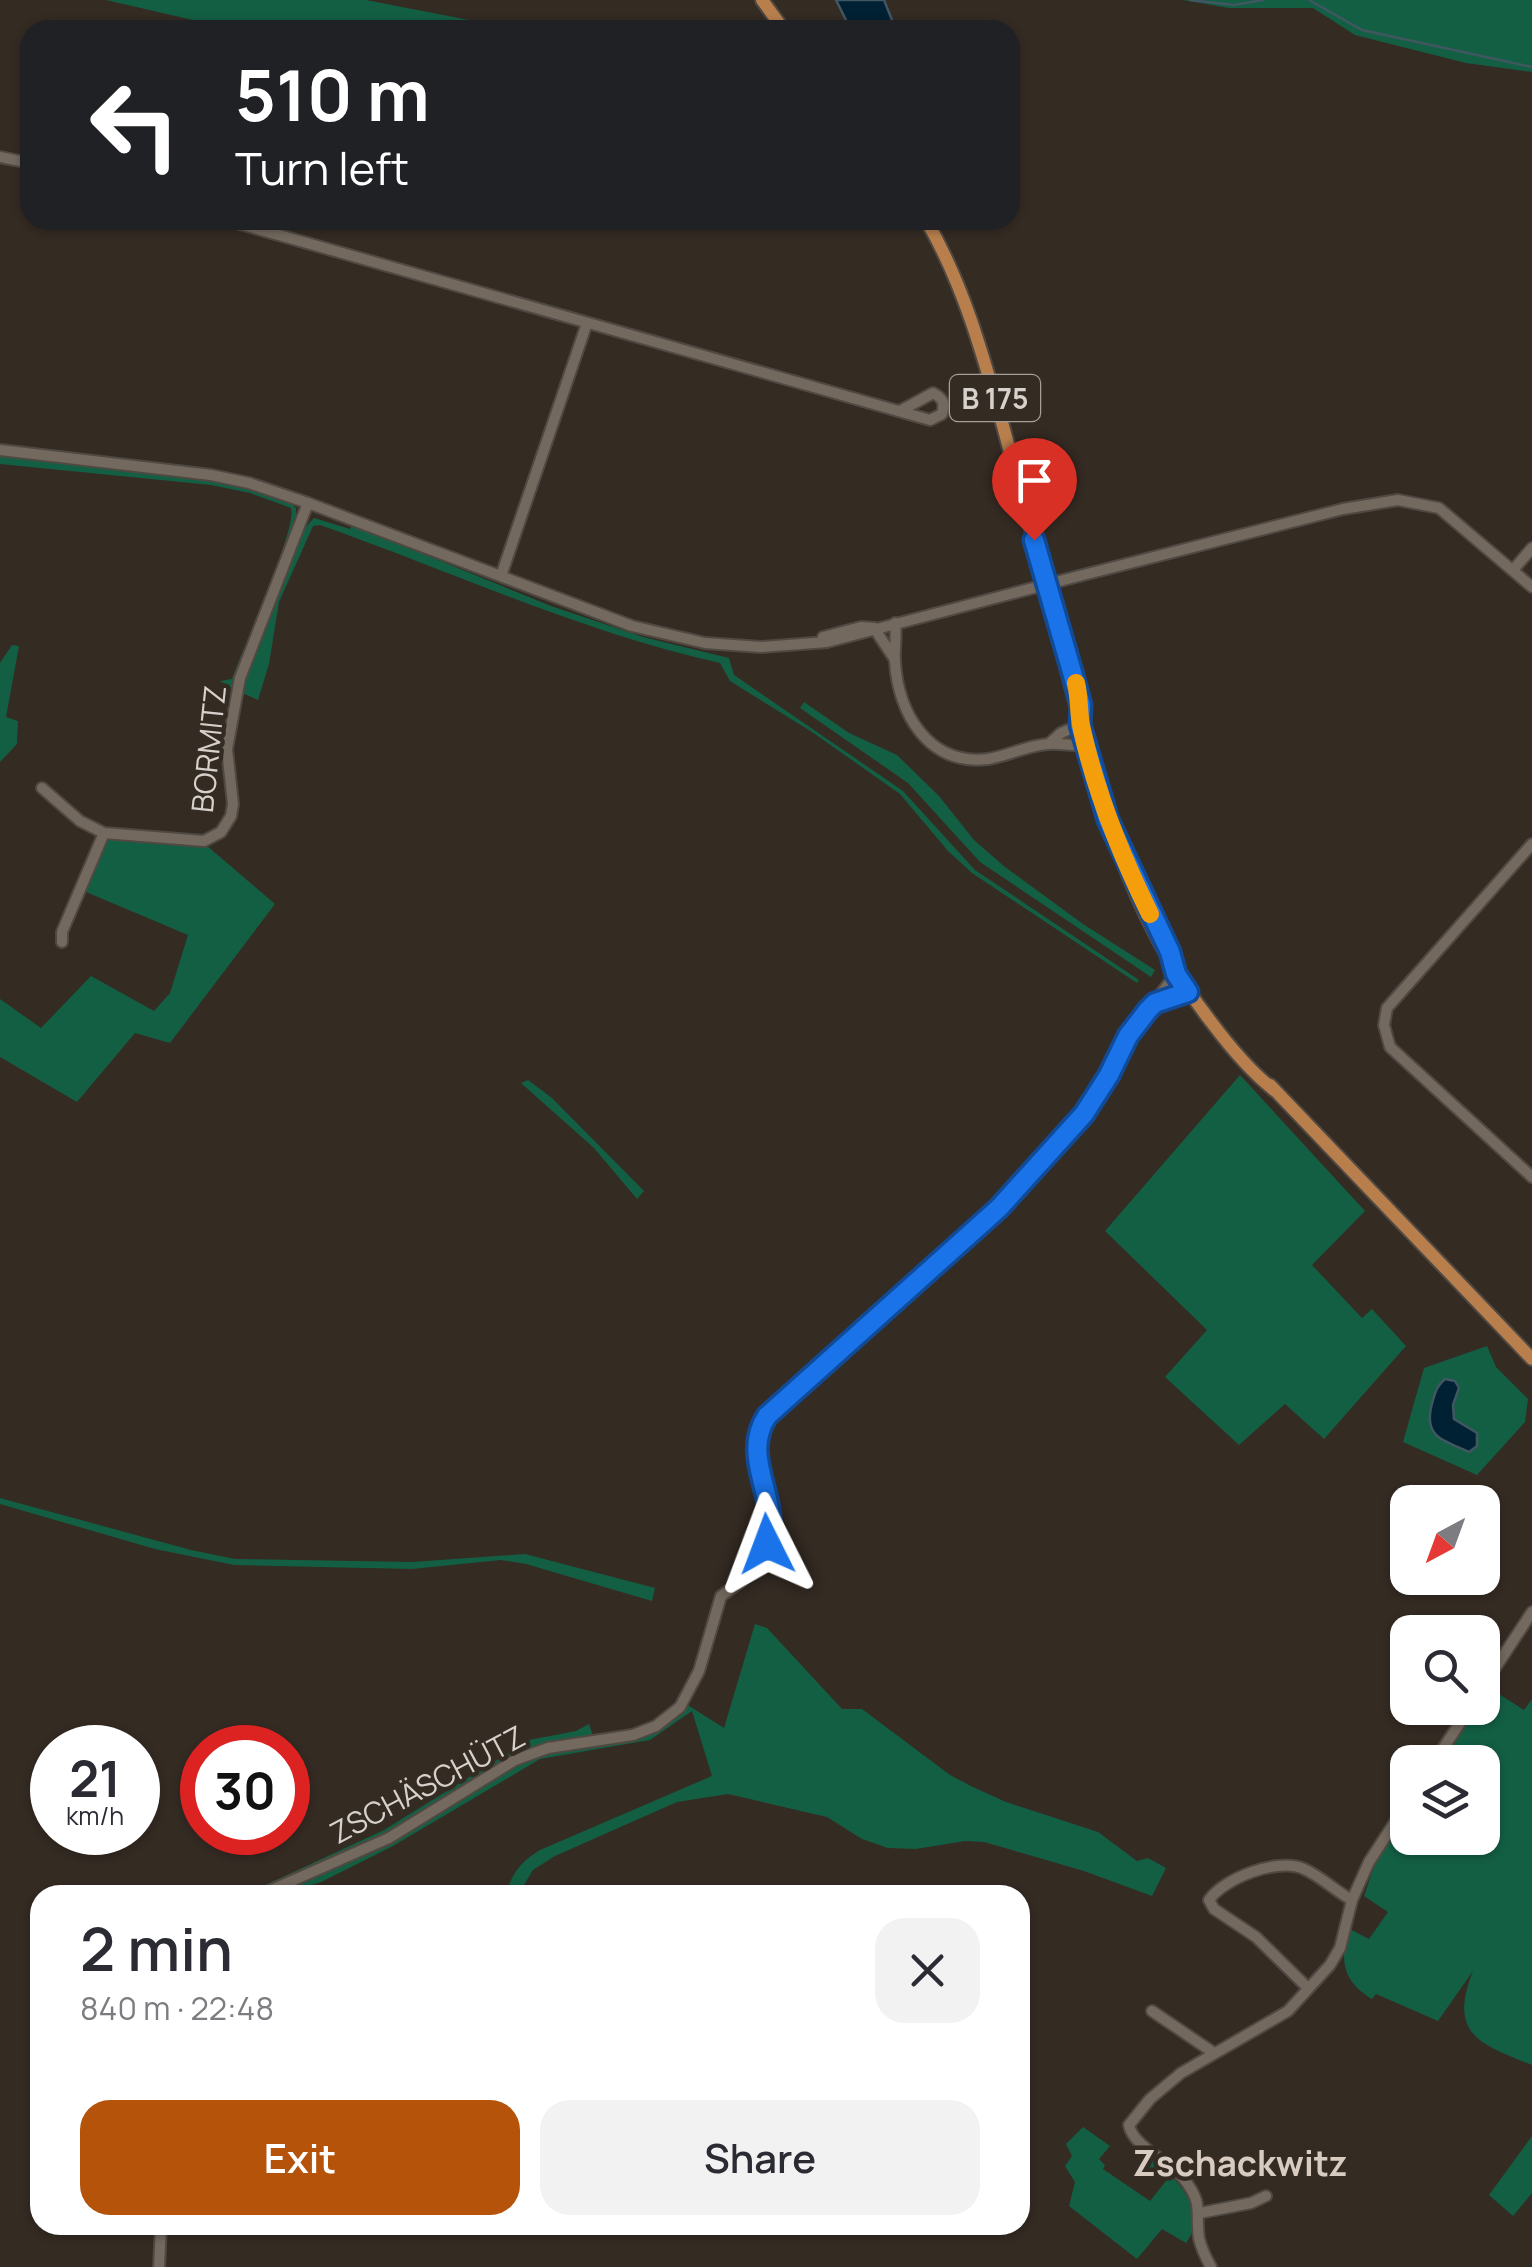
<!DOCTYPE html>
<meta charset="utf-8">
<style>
body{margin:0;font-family:Manrope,sans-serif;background:#f2f2f3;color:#2b2b33;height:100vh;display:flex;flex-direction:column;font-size:38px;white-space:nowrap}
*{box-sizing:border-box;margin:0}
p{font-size:32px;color:#7c7c81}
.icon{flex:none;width:55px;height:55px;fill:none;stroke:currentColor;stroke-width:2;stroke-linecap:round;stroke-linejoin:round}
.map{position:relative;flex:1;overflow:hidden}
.sheet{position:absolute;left:30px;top:1885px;width:1000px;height:350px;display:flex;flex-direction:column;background:#fff;border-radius:30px;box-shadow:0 2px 8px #0004}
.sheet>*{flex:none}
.top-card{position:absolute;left:20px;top:20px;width:1000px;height:210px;border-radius:30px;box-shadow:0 2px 8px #0004;background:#202124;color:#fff;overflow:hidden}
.needle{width:65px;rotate:221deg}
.fabs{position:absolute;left:1390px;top:1485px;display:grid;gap:20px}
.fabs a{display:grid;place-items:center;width:110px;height:110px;border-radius:20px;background:#fff;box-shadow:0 2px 8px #0004;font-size:50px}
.speed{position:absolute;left:30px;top:1725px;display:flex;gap:20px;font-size:50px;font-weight:700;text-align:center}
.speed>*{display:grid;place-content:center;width:130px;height:130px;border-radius:50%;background:#fff;box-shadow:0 2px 8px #0004;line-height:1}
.speed small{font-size:25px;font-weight:400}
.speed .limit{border:15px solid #d22;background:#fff;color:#111}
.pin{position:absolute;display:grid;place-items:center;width:85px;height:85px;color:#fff;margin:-102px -42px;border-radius:50% 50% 50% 0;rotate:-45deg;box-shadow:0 0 10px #0007}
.pin .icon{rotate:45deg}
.me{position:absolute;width:110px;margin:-55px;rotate:357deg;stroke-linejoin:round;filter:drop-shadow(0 0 8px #0008)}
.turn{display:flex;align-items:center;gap:35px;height:210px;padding:0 50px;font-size:45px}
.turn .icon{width:130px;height:130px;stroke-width:2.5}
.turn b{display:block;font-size:70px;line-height:85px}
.round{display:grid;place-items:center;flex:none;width:105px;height:105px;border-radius:30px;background:#f2f2f3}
.summary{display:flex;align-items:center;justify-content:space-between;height:170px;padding:0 50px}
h1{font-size:60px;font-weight:600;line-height:75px}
.primary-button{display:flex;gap:20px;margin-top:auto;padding:20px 50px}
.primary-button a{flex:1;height:115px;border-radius:30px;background:#b45309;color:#fff;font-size:40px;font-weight:600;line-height:115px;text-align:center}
.primary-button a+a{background:#f2f2f3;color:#2b2b33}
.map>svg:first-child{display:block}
.green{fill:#135f44}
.water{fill:#002133;stroke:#405661;stroke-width:2.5}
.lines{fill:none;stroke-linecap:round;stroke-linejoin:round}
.stream{stroke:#405661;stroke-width:2.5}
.minor-casing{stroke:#504942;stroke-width:14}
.major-casing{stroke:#504942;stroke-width:16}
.minor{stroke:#73695f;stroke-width:10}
.major{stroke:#b87f4d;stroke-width:12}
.minor-bridge-casing{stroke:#504942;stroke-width:14;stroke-linecap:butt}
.minor-bridge{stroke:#73695f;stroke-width:10}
.route-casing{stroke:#114b97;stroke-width:25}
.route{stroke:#1a73e8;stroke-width:18}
.slow{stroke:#f59e0b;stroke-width:18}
.labels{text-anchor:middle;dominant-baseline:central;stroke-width:9;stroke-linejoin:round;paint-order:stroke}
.shield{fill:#342b23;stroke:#a69f99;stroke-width:2.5}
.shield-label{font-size:28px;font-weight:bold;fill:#d7d1cc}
.street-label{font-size:30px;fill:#d7d1cc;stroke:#342b23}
.quarter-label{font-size:35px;font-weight:bold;fill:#d8ccc1;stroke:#342b23}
</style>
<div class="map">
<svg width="1532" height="2267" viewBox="0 0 1532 2267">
<rect width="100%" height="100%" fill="#342b23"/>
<g class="green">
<polygon points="106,0 366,0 479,22 502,30 236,30"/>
<polygon points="1183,0 1532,0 1532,72 1466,63 1355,35 1313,8 1229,8"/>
<path d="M0 455C59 462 258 475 296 508V522L287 547 232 688 220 681 232 679C242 650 298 527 291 508L250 493 211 485 0 464Z"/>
<path d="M314 518 350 529 352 525 551 606 643 637 729 658 734 675 903 791 975 870 1139 980 1137 983 972 873 948 851 900 794 812 732 730 681 720 663C582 632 453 572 320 525L313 526 279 602 269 664 258 700 238 691C254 650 286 544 314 518Z"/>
<polygon points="12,645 19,646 6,717 18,721 17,744 0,762 0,663"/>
<polygon points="804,702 849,733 897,755 939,796 974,840 1005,867 1083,924 1155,970 1151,977 980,862 908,783 800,708"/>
<polygon points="107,835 206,845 275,904 170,1043 135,1033 77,1102 0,1057 0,999 41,1028 91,976 154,1011 170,993 188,935 86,892"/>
<polygon points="1240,1075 1365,1211 1312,1265 1362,1318 1372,1309 1406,1346 1324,1439 1285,1404 1239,1445 1165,1377 1207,1330 1105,1231"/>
<polygon points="528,1080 552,1098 644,1191 637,1199 594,1148 521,1083"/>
<polygon points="1487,1346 1496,1367 1528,1399 1525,1422 1477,1475 1403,1442 1424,1368"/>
<polygon points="0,1498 191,1550 235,1559 412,1562 525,1554 655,1588 652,1601 526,1564 501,1560 412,1569 234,1565 155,1549 0,1504"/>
<path d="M755 1624 767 1628 842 1709H862L950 1775 973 1787 1006 1802 1098 1832 1137 1861 1148 1858 1166 1868 1152 1896 1084 1871 984 1842 965 1841 916 1849 888 1848 862 1839 827 1817 728 1794 677 1802 555 1856 533 1870 518 1895H505C512 1874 521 1861 540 1850L712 1776 692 1711 650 1740 540 1759 393 1846 321 1882 281 1895H268L363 1854 516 1764 539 1754 633 1739 686 1704 724 1728Z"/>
<path d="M1488 1687 1524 1710 1532 1699V2065C1479 2044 1448 2034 1473 1971L1438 2021 1376 1994 1372 1999C1342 1981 1340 1960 1348 1928L1369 1939 1388 1912 1364 1896 1375 1863 1407 1810 1408 1838H1482V1762H1439L1475 1708H1482L1483 1696Z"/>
<polygon points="589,1724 593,1736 534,1747 387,1835 251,1895 244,1895 384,1830 529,1740 576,1731"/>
<path d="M1083 2127 1110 2146 1099 2159 1105 2165 1103 2169 1150 2201 1166 2181 1147 2167 1153 2159C1177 2179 1210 2212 1186 2243L1162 2229 1137 2259 1069 2206 1075 2182 1065 2166 1072 2156 1066 2144Z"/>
<polygon points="1532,2136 1532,2193 1513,2216 1489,2195"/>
</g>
<g class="water">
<polygon points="836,0 884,0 896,30 851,30"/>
<path d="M1445 1379 1455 1381 1459 1388 1453 1405 1454 1419 1477 1433V1446L1469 1452C1440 1439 1422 1436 1433 1400 1436 1390 1437 1386 1445 1379Z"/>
</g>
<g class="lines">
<g class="stream">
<polyline points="1190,0 1234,5 1263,0"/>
<polyline points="1309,0 1362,30 1532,67"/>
</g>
<g class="minor-casing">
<g id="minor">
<polyline points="0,157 30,163"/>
<path d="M226 220 930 420 942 414C945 403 943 398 933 393L900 411"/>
<polyline points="0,450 211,475 249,483 308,503 632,626 705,643 761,647 827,642 1014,593"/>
<polyline points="1513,570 1532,548"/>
<polyline points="501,576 587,323"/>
<polyline points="1079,576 1343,509 1398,500 1439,508 1532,587"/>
<path d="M895 623C897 636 894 648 895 661 898 714 929 766 988 759 1008 756 1028 745 1048 744 1060 743 1073 746 1086 745"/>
<polyline points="874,628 894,658"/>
<polyline points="823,637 861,627 874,628"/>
<polyline points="1050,743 1061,733 1080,725"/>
<polyline points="42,788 80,821 104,833 204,841 221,832 231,816 233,804 227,749 240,678 308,503"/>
<polyline points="1532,844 1387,1008 1384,1025 1390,1047 1532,1177"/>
<polyline points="62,942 62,932 104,833"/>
<polyline points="1155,1003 1188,991"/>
<polyline points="1482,1688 1532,1612"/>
<polyline points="1434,1762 1470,1708"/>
<polyline points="260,1895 389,1838 515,1760 548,1748 633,1735 656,1726 680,1707 699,1671 721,1596 747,1577 767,1544 772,1528 759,1477 756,1452 758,1433 767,1416 973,1233 1039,1166 1085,1114 1128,1036 1176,974"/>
<path d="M1308 1988 1256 1937 1214 1909 1209 1900C1224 1878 1279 1857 1304 1869 1322 1877 1335 1891 1352 1900"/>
<polyline points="1152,2011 1214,2053"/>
<polyline points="1200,2213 1251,2203 1266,2196"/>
<polyline points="159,2267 161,2225"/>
<path d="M1211 2267C1206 2258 1201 2248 1199 2238 1195 2210 1204 2205 1184 2179 1170 2161 1133 2147 1129 2125L1150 2099 1181 2073 1288 2011 1330 1965 1340 1948 1352 1900 1369 1862 1408 1802"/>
</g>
</g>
<g class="major-casing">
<g id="major">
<polyline points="762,0 784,30"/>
<path d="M926 220C963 283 983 355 1003 426 1020 489 1038 552 1054 616 1090 761 1117 902 1212 1023 1230 1047 1250 1071 1274 1090"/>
<polyline points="1270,1085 1532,1359"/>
</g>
</g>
<use href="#minor" class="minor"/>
<use href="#major" class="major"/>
<g class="minor-bridge-casing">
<polyline id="minor-bridge" points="1014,593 1079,576"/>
</g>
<use href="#minor-bridge" class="minor-bridge"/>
</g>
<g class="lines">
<g class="route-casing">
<path id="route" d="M767 1544C782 1500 739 1459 767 1416L999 1208 1084 1114 1109 1075 1128 1036 1148 1010 1155 1003 1188 992 1176 974 1170 952 1108 820 1080 725 1081 705 1072 672 1034 540"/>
</g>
<use href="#route" class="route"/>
<path class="slow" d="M1076 683C1080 699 1078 714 1082 730 1096 793 1121 855 1150 914"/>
</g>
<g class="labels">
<rect class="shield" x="950" y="375" width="90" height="46" rx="8"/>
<g class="shield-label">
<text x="995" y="398">B 175</text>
</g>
<g class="street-label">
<text transform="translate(208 749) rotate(-84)">BORMITZ</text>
<text transform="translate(427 1784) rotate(-28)">ZSCHÄSCHÜTZ</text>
</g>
<g class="quarter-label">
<text x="1240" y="2163">Zschackwitz</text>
</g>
</g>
</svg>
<div class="fabs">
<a><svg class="needle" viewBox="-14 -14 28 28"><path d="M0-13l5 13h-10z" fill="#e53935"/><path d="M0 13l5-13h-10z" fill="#7c7c81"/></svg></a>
<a><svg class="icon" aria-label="search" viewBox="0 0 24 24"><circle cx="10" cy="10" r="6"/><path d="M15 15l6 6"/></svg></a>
<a><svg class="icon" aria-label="layers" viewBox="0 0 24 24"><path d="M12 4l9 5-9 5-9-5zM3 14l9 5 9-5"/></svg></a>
</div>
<div class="speed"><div>21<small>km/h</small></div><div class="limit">30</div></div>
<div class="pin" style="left:1034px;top:540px;background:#d93025"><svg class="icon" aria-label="arrive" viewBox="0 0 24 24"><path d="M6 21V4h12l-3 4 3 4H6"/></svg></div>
<svg class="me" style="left:767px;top:1544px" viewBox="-20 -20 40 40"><path d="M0-17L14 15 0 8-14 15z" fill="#1a73e8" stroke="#fff" stroke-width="4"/></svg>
<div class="top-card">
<div class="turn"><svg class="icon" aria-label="left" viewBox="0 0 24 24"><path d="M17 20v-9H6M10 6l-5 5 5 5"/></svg><div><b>510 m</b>Turn left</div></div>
</div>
<section class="sheet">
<div class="summary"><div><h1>2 min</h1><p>840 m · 22:48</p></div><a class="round"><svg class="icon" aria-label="close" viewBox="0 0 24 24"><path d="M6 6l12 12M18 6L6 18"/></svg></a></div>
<div class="primary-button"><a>Exit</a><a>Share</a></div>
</section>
</div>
